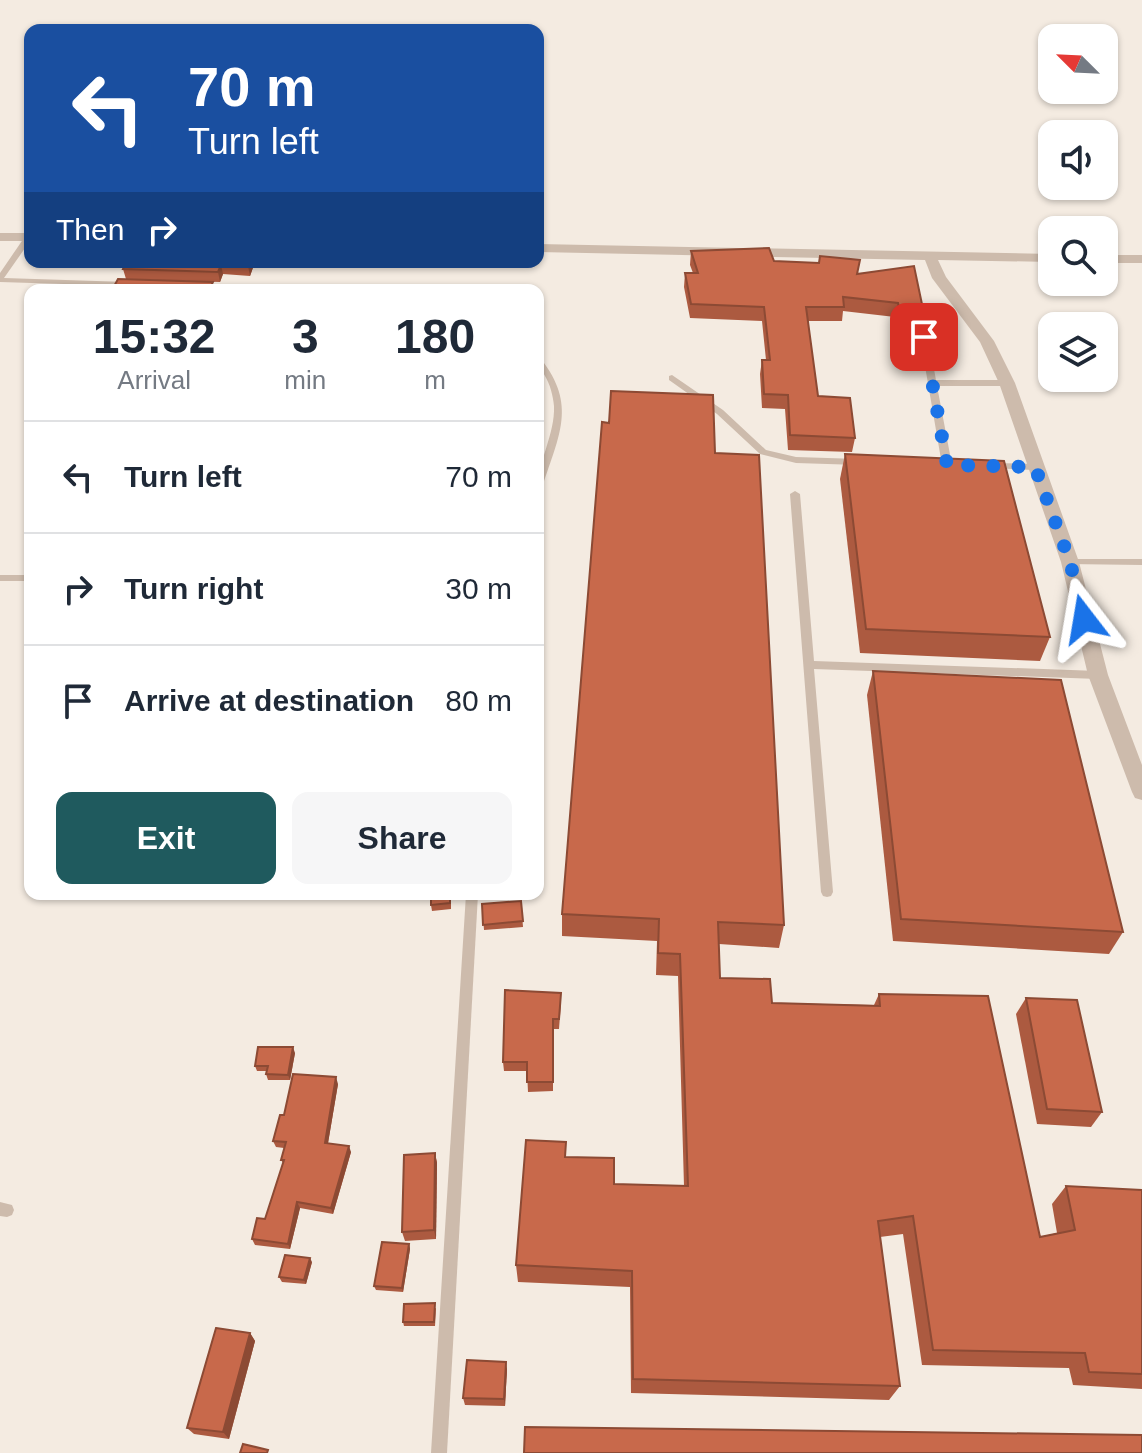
<!DOCTYPE html>
<style>
body{margin:0;font-family:Arial,sans-serif;background:#f6f6f7;color:#1f2937;height:100vh;display:flex;flex-direction:column;font-size:30px;white-space:nowrap}
*{box-sizing:border-box;margin:0}
p{font-size:26px;color:#747a83}
.icon{flex:none;width:44px;height:44px;fill:none;stroke:currentColor;stroke-width:2;stroke-linecap:round;stroke-linejoin:round}
.map{position:relative;flex:1;overflow:hidden}
.sheet{position:absolute;left:24px;top:284px;width:520px;height:616px;display:flex;flex-direction:column;background:#fff;border-radius:16px;box-shadow:0 2px 6px #0004}
.sheet>*{flex:none}
.top-card{position:absolute;left:24px;top:24px;width:520px;height:244px;border-radius:16px;box-shadow:0 2px 6px #0004;background:#1a4fa0;color:#fff;overflow:hidden}
.needle{width:52px;rotate:294deg}
.buttons{position:absolute;left:1038px;top:24px;display:grid;gap:16px}
.buttons a{display:grid;place-items:center;width:80px;height:80px;border-radius:16px;background:#fff;box-shadow:0 2px 6px #0004;font-size:40px}
.pin{position:absolute;display:grid;place-items:center;width:68px;height:68px;color:#fff;margin:-34px;border-radius:16px;box-shadow:0 4px 12px #0006}
.me{position:absolute;width:88px;margin:-44px;rotate:346deg;stroke-linejoin:round;filter:drop-shadow(0 0 6px #0008)}
.turn{display:flex;align-items:center;gap:28px;height:168px;padding:0 32px;font-size:36px}
.turn .icon{width:104px;height:104px;stroke-width:2.5}
.turn b{display:block;font-size:56px;line-height:68px}
.then{display:flex;align-items:center;height:76px;padding:0 32px;background:#0003;gap:16px;font-size:30px}
.eta{display:flex;justify-content:space-evenly;align-items:center;height:136px;text-align:center}
.eta b{font-size:48px;font-weight:700;line-height:56px}
.button{display:flex;gap:16px;margin-top:auto;padding:16px 32px}
.button a{flex:1;height:92px;border-radius:16px;background:#1f5a5e;color:#fff;font-size:32px;font-weight:700;line-height:92px;text-align:center}
.button a+a{background:#f6f6f7;color:#1f2937}
ul{padding:0;list-style:none}
li{display:flex;align-items:center;gap:24px;height:112px;padding:0 32px;border-top:2px solid #e0e1e3}
li div{flex:1}
li b{display:block;font-size:30px}
li em{font-style:normal}
.map>svg:first-child{display:block}
.lines{fill:none;stroke-linecap:round;stroke-linejoin:round}
.lane{fill:#cdbbac;fill-rule:evenodd}
.street{fill:#cdbbac;fill-rule:evenodd}
.wall{fill:#ac5a40}
.shaded-wall{fill:#8c4a34}
.building{fill:#c8694b;stroke:#8c4a34;stroke-width:2}
.route{stroke:#1a73e8;stroke-width:14;stroke-dasharray:0 25.2}
</style>
<div class="map">
<svg width="1142" height="1453" viewBox="0 0 1142 1453">
<rect width="100%" height="100%" fill="#f4ebe1"/>
<g class="lines">
<g class="lane">
<polygon points="26,235 30,235 30,241 4,278 127,282 131,284 127,286 0,282 0,273"/>
<polygon points="197,284 327,288 331,290 200,288 196,286"/>
<polygon points="921,335 928,337 936,380 1007,380 1011,383 1007,386 937,386 952,465 947,468 942,465 920,337"/>
<path d="M538 359H541C577 405 559 435 543 485L538 488C538 460 555 435 554 406 553 396 550 384 545 376 541 368 538 367 538 359Z"/>
<polygon points="672,375 723,410 766,450 796,457 859,459 863,462 859,465 796,463 760,454 717,414 669,380 669,376"/>
<polygon points="992,463 1035,464 1040,467 1035,470 989,468 987,466"/>
<polygon points="795,491 800,494 814,661 1098,671 1103,675 1098,679 814,669 833,892 831,896 827,897 823,896 821,892 790,494"/>
<polygon points="1070,559 1142,559 1142,565 1067,564 1065,562"/>
<rect x="0" y="575" width="30" height="6"/>
<polygon points="466,894 478,894 447,1453 431,1453"/>
<polygon points="0,1202 12,1205 14,1210 12,1215 7,1217 0,1216"/>
</g>
<g class="street">
<rect x="0" y="233" width="30" height="8"/>
<polygon points="538,244 1052,254 1052,262 938,260 946,277 994,341 1015,383 1079,562 1108,675 1142,765 1142,800 1135,798 1132,792 1088,675 1061,562 999,383 980,342 932,278 925,260 538,252"/>
<rect x="1104" y="255" width="38" height="8"/>
</g>
</g>
<g class="wall">
<polygon points="691,251 774,261 819,263 860,260 857,273 923,309 920,323 896,322 895,317 843,311 842,321 808,321 818,396 855,438 852,452 788,450 785,409 762,408 760,374 762,360 766,360 762,321 690,318 684,287 685,273 693,273 690,265"/>
<polygon points="126,262 255,262 250,276 223,274 220,282 126,279 123,269"/>
<polygon points="715,453 784,925 779,948 719,944 720,978 772,1003 874,1005 879,994 1040,1237 1057,1233 1052,1204 1066,1186 1142,1190 1142,1389 1073,1385 1069,1368 922,1365 903,1234 880,1237 900,1386 889,1400 631,1393 630,1287 518,1282 516,1265 566,1142 566,1157 614,1184 684,1186 678,976 656,975 657,941 562,936 562,914"/>
<polygon points="845,454 1050,637 1040,661 860,653 840,479"/>
<polygon points="873,671 1123,932 1109,954 893,941 867,695"/>
<polygon points="451,894 451,909 432,911 431,905"/>
<polygon points="521,901 523,927 484,930 482,904"/>
<polygon points="1026,998 1102,1112 1091,1127 1037,1124 1016,1014"/>
<polygon points="561,1003 559,1029 553,1029 553,1091 528,1092 527,1071 504,1071 503,1062"/>
<polygon points="295,1053 290,1080 268,1080 266,1074 266,1071 257,1071 255,1066"/>
<polygon points="338,1084 328,1143 351,1152 333,1214 300,1208 290,1249 255,1245 252,1239 265,1219 283,1163 281,1160 284,1148 276,1147 273,1141 284,1115"/>
<polygon points="435,1153 437,1163 436,1239 405,1241 402,1232"/>
<polygon points="409,1244 410,1249 403,1292 376,1290 374,1286"/>
<polygon points="312,1262 306,1284 282,1282 279,1277"/>
<polygon points="436,1308 435,1326 404,1326 403,1322"/>
<polygon points="250,1333 255,1341 229,1439 194,1434 187,1428"/>
<polygon points="507,1369 505,1406 465,1405 463,1398"/>
</g>
<g class="shaded-wall">
<polygon points="250,262 255,262 250,276 248,266"/>
<polygon points="221,265 223,274 220,282 218,272"/>
<polygon points="293,1047 295,1053 290,1080 288,1075"/>
<polygon points="336,1077 338,1084 327,1149 325,1143"/>
<polygon points="349,1146 351,1152 333,1214 331,1208"/>
<polygon points="435,1153 437,1163 436,1239 434,1230"/>
<polygon points="297,1202 300,1208 290,1249 288,1244"/>
<polygon points="409,1244 410,1249 403,1292 402,1288"/>
<polygon points="310,1258 312,1262 306,1284 304,1280"/>
<polygon points="250,1333 255,1341 229,1439 223,1432"/>
<polygon points="506,1362 507,1369 505,1406 504,1399"/>
</g>
<g class="building">
<polygon points="769,248 774,261 819,263 820,256 860,260 857,274 914,266 923,309 899,308 898,303 843,297 844,307 806,307 818,396 850,398 855,438 790,435 788,395 764,394 762,360 770,360 764,307 691,304 685,273 698,273 691,251"/>
<polygon points="126,262 250,262 248,266 221,265 218,272 123,269"/>
<polygon points="118,279 213,282 209,290 112,290"/>
<polygon points="611,391 713,395 715,453 759,455 784,925 718,922 720,978 770,979 772,1003 880,1006 879,994 988,996 1040,1237 1075,1230 1066,1186 1142,1190 1142,1374 1089,1372 1085,1353 933,1350 913,1216 878,1221 900,1386 633,1379 632,1271 516,1265 526,1140 566,1142 565,1157 614,1158 614,1184 688,1186 680,954 658,953 659,919 562,914 602,422 609,423"/>
<polygon points="845,454 1004,461 1050,637 866,629"/>
<polygon points="873,671 1061,680 1123,932 901,919"/>
<polygon points="431,894 450,894 450,903 431,905"/>
<polygon points="521,901 523,921 483,925 482,904"/>
<polygon points="505,990 561,993 559,1019 553,1019 553,1082 527,1082 527,1062 503,1062"/>
<polygon points="1026,998 1077,1000 1102,1112 1047,1109"/>
<polygon points="258,1047 293,1047 288,1075 266,1074 268,1066 255,1066"/>
<polygon points="293,1074 336,1077 325,1143 349,1146 331,1208 297,1202 288,1244 252,1239 257,1218 265,1219 284,1160 281,1160 286,1142 273,1141 280,1115 284,1115"/>
<polygon points="435,1153 434,1230 402,1232 404,1155"/>
<polygon points="382,1242 409,1244 402,1288 374,1286"/>
<polygon points="285,1255 310,1258 304,1280 279,1277"/>
<polygon points="435,1303 434,1322 403,1322 404,1304"/>
<polygon points="216,1328 250,1333 223,1432 187,1428"/>
<polygon points="467,1360 506,1362 504,1399 463,1398"/>
<polygon points="525,1427 1142,1435 1142,1453 524,1453"/>
<polygon points="243,1444 268,1450 267,1453 240,1453"/>
</g>
<g class="lines">
<polyline class="route" points="924,337 947,465 1035,467 1070,562 1084,619"/>
</g>
</svg>
<div class="buttons">
<a><svg class="needle" viewBox="-14 -14 28 28"><path d="M0-13l5 13h-10z" fill="#e53935"/><path d="M0 13l5-13h-10z" fill="#747a83"/></svg></a>
<a><svg class="icon" aria-label="sound" viewBox="0 0 24 24"><path d="M4 9h4l5-4v14l-5-4H4zM17 9q2 3 0 6"/></svg></a>
<a><svg class="icon" aria-label="search" viewBox="0 0 24 24"><circle cx="10" cy="10" r="6"/><path d="M15 15l6 6"/></svg></a>
<a><svg class="icon" aria-label="layers" viewBox="0 0 24 24"><path d="M12 4l9 5-9 5-9-5zM3 14l9 5 9-5"/></svg></a>
</div>
<div class="pin" style="left:924px;top:337px;background:#d93025"><svg class="icon" aria-label="arrive" viewBox="0 0 24 24"><path d="M6 21V4h12l-3 4 3 4H6"/></svg></div>
<svg class="me" style="left:1084px;top:619px" viewBox="-20 -20 40 40"><path d="M0-17L14 15 0 8-14 15z" fill="#1a73e8" stroke="#fff" stroke-width="4"/></svg>
<div class="top-card">
<div class="turn"><svg class="icon" aria-label="left" viewBox="0 0 24 24"><path d="M17 20v-9H6M10 6l-5 5 5 5"/></svg><div><b>70 m</b>Turn left</div></div>
<div class="then">Then<svg class="icon" aria-label="right" viewBox="0 0 24 24"><path d="M7 20v-9h11M14 6l5 5-5 5"/></svg></div>
</div>
<section class="sheet">
<div class="eta">
<div><b>15:32</b><p>Arrival</p></div>
<div><b>3</b><p>min</p></div>
<div><b>180</b><p>m</p></div>
</div>
<ul>
<li><svg class="icon" aria-label="left" viewBox="0 0 24 24"><path d="M17 20v-9H6M10 6l-5 5 5 5"/></svg><div><b>Turn left</b></div><em>70 m</em></li>
<li><svg class="icon" aria-label="right" viewBox="0 0 24 24"><path d="M7 20v-9h11M14 6l5 5-5 5"/></svg><div><b>Turn right</b></div><em>30 m</em></li>
<li><svg class="icon" aria-label="arrive" viewBox="0 0 24 24"><path d="M6 21V4h12l-3 4 3 4H6"/></svg><div><b>Arrive at destination</b></div><em>80 m</em></li>
</ul>
<div class="button"><a>Exit</a><a>Share</a></div>
</section>
</div>
